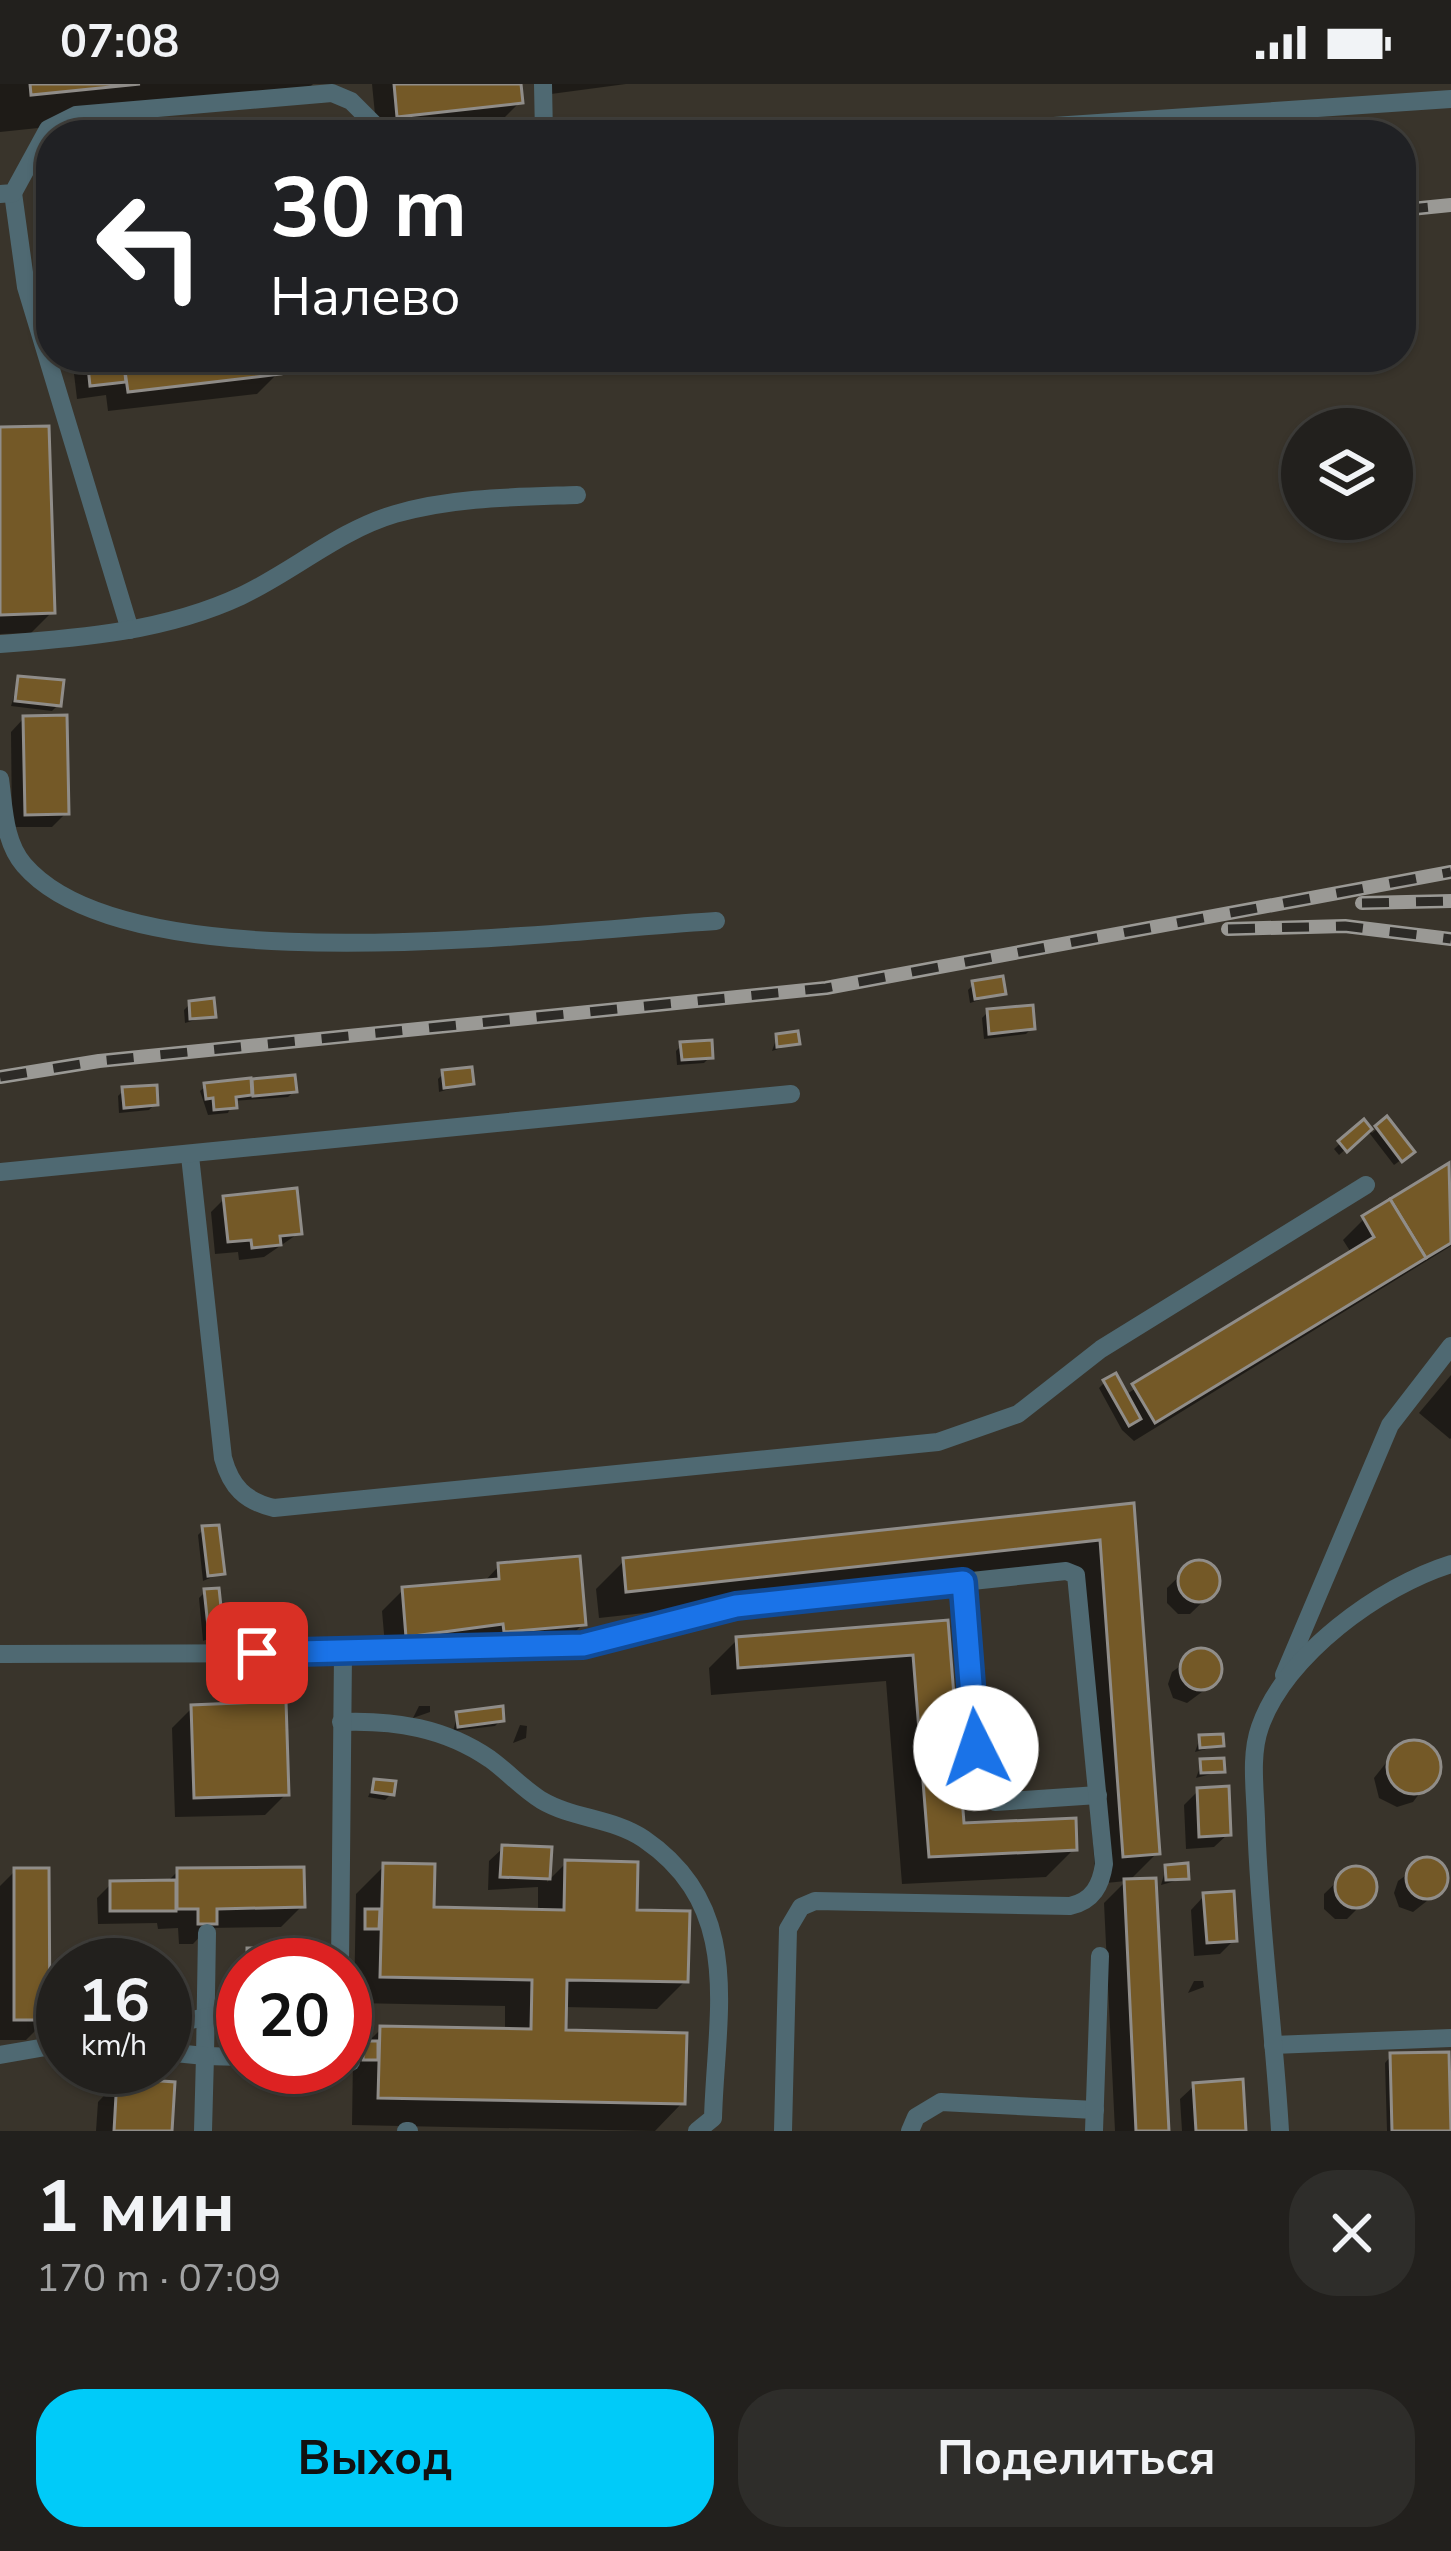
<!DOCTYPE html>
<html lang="ru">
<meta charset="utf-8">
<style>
body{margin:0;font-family:"Nunito Sans",sans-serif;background:#2e2d2a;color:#f1f3f6;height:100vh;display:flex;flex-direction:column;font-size:45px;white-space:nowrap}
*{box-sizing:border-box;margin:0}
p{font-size:39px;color:#a2a3a4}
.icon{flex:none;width:66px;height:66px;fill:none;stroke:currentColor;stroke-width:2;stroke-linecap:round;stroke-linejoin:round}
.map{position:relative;height:2047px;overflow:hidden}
.details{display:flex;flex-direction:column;background:#22201d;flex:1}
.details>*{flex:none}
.hud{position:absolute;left:36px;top:36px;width:1380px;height:252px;border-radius:48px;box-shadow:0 3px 9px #0004,0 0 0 3px #3f3e3b;background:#202124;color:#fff;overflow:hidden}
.tools{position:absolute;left:1281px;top:324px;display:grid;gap:24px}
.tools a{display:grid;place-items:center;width:132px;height:132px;border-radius:50%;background:#22201d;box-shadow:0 3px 9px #0004,0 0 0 3px #3f3e3b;font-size:60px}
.speed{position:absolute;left:36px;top:1854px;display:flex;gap:24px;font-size:60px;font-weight:700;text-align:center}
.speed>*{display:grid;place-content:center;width:156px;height:156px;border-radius:50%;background:#22201d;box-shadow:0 3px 9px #0004,0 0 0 3px #3f3e3b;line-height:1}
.speed small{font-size:30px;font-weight:400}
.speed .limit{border:18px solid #d22;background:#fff;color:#111}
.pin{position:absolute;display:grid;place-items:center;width:102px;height:102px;color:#fff;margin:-51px;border-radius:24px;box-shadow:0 6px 18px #0006}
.me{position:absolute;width:132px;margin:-66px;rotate:356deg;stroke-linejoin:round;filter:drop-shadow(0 0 9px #0008)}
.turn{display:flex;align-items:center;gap:42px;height:252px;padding:0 36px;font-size:54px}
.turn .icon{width:156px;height:156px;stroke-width:2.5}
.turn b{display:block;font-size:84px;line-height:102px}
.round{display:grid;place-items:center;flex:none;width:126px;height:126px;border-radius:48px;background:#2e2d2a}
.summary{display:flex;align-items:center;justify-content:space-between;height:204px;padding:0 36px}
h1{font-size:72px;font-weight:700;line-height:90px}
.button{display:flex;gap:24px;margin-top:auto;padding:24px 36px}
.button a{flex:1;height:138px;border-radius:48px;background:#00cbf9;color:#111;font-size:48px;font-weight:700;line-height:138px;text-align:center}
.button a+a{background:#2e2d2a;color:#f1f3f6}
.status{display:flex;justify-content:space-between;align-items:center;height:84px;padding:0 60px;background:#22201d;direction:ltr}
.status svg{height:33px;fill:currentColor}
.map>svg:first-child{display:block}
.built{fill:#39342b;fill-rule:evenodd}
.shadow{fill:#0007}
.building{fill:#745927;stroke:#908d89;stroke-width:3}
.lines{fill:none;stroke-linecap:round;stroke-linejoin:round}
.service{stroke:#4f6972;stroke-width:18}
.rail-casing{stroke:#9a9995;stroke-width:14}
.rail{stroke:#2d2b27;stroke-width:9;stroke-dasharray:27;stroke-linecap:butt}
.route-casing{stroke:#114b97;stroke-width:30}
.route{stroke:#1a73e8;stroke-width:21}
</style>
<div class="status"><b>07:08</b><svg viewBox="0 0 49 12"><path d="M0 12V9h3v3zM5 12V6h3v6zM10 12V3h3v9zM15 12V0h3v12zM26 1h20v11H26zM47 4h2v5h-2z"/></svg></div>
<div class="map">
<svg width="1451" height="2047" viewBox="0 0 1451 2047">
<rect width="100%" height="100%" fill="#2d2b27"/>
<path class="built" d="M0 0H1451V2047H0ZM51 51H1401V273H51ZM1302 345H1392V435H1302ZM63 1881H165V1983H63ZM243 1881H345V1983H243Z"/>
<g class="shadow">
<polygon points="0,0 313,0 296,17 0,48"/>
<polygon points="372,0 518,0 520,18 499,39 377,51"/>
<polygon points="550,0 626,0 551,10"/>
<polygon points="72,273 276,273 278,289 257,310 108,327 106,311 77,315"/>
<polygon points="0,346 52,528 31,549 0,550"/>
<polygon points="19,595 58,621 52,627 11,622"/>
<polygon points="24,634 66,729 52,743 12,743 11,648"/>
<polygon points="974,900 1002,909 970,919 968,906"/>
<polygon points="190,920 213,931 185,939 184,926"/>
<polygon points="988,928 1032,944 1026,950 984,955 982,934"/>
<polygon points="777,953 797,959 772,967"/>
<polygon points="682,961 710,973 704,979 677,981 676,967"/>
<polygon points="444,989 471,999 439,1008 438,995"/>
<polygon points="292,994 294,1007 288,1013 233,1017 228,1029 208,1031 200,1007 206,1002"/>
<polygon points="124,1006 155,1020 149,1026 119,1029 118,1012"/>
<polygon points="1387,1037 1405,1073 1394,1081 1367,1046 1339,1071 1334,1065 1363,1039 1372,1049"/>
<polygon points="1448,1084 1451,1162 1134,1357 1122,1346 1099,1304 1105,1298 1125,1311 1352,1170 1343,1156 1364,1135"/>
<polygon points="224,1115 299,1149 264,1173 239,1176 238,1168 215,1170 211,1128"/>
<polygon points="1451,1291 1451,1354 1450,1355 1419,1329"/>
<polygon points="1131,1422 1157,1769 1128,1798 1166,2047 1115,2047 1104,1819 1126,1797 1096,1800 1073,1482 599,1534 596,1505 624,1477"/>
<polygon points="204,1445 222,1489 203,1497 198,1451"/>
<polygon points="1192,1480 1207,1480 1216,1491 1215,1506 1190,1530 1178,1530 1167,1519 1167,1504"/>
<polygon points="499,1482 583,1540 562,1561 386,1573 382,1527 403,1506 482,1500"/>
<polygon points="205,1508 221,1550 203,1557 199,1514"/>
<polygon points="945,1540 961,1743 1074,1765 1046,1793 902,1800 886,1597 711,1611 709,1584 737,1556"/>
<polygon points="1201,1567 1215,1573 1219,1584 1214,1599 1187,1619 1173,1614 1168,1600 1172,1588"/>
<polygon points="419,1622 430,1622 430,1628 413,1634"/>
<polygon points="193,1623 286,1710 265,1731 175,1733 172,1644"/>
<polygon points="458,1630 501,1636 495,1642 453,1647"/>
<polygon points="520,1641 527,1642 526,1654 513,1659"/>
<polygon points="1200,1654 1221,1661 1195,1668"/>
<polygon points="1417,1659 1432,1667 1438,1685 1413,1718 1397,1723 1379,1714 1374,1694 1397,1665"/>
<polygon points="1202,1678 1222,1687 1196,1694"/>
<polygon points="375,1698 391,1710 385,1716 368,1713"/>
<polygon points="1198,1707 1228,1750 1214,1763 1186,1765 1184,1721"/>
<polygon points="503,1764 549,1765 547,1798 566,1779 634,1829 685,1897 657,1925 564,1923 563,1949 682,2019 655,2047 352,2041 353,1973 381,1945 505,1948 505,1922 354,1919 356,1810 384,1782 431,1826 538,1828 538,1803 488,1806 489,1777"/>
<polygon points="1427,1776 1439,1780 1446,1793 1442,1805 1413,1828 1399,1823 1394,1809 1398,1797"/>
<polygon points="1166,1784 1186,1794 1161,1801"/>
<polygon points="1349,1786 1366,1787 1374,1797 1373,1809 1347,1835 1335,1835 1324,1825 1324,1810"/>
<polygon points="15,1787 47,1935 26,1956 0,1956 0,1802"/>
<polygon points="178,1787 302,1822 281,1843 208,1844 193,1860 179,1860 178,1844 158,1845 157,1839 98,1840 97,1814 111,1800 166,1799"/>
<polygon points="1204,1812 1234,1856 1220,1870 1194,1872 1191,1826"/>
<polygon points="248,1867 263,1881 243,1881 242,1913 242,1873"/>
<polygon points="1194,1897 1203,1897 1204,1903 1188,1909"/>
<polygon points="1391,1972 1448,2047 1387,2047 1385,1979"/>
<polygon points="118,1997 169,2047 96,2047 98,2018"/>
<polygon points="1194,2002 1243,2047 1182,2047 1180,2015"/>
</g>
<g class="building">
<polygon points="30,0 140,0 31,11"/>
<polygon points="394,0 521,0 523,19 397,33"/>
<polygon points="87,273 123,273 126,298 90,302"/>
<polygon points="123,273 279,273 281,290 128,308"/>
<polygon points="49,342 55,529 0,531 0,343"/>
<polygon points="18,592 64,596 61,622 15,617"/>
<polygon points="67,631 69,730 25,731 23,632"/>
<polygon points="1003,892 1006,910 975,915 972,897"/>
<polygon points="214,914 216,933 190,935 189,917"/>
<polygon points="1033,921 1035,945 989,950 987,925"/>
<polygon points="798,947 800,960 777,963 776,950"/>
<polygon points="712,956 713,974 682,976 680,958"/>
<polygon points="472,983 474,1000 444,1004 442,986"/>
<polygon points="295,991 297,1008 253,1012 252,995"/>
<polygon points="251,994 252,1011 236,1013 237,1024 214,1026 213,1014 206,1015 204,999"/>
<polygon points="157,1001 158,1021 124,1024 122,1003"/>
<polygon points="1387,1032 1415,1068 1402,1078 1375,1042"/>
<polygon points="1364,1035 1372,1045 1347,1068 1338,1057"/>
<polygon points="1449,1079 1451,1159 1426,1174 1390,1115"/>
<polygon points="297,1104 302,1150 280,1152 281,1161 252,1164 251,1156 228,1158 223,1112"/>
<polygon points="1390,1115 1426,1174 1155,1339 1132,1300 1374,1153 1362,1132"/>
<polygon points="1116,1289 1141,1335 1129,1342 1103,1296"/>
<polygon points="1134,1419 1160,1770 1123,1773 1100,1456 626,1508 623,1474"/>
<polygon points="219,1441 225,1490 208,1492 202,1442"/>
<polygon points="580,1472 586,1541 504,1548 503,1540 406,1553 402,1503 499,1495 498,1479"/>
<circle cx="1199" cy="1497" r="21"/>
<polygon points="219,1504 224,1551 209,1552 204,1505"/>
<polygon points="948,1536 964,1739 1076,1734 1077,1766 929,1773 913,1571 738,1584 736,1553"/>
<circle cx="1201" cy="1585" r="21"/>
<polygon points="286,1617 289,1711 194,1714 191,1621"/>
<polygon points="503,1622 504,1637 458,1643 456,1628"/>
<polygon points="1223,1650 1224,1662 1200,1664 1199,1651"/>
<circle cx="1414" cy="1683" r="27"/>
<polygon points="1224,1674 1225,1688 1201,1689 1200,1675"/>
<polygon points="374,1695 396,1697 394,1711 372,1708"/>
<polygon points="1229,1702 1231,1751 1199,1753 1197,1704"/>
<polygon points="502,1761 552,1763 550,1795 500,1793"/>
<circle cx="1427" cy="1794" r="21"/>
<polygon points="565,1776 638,1778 637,1826 690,1827 688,1898 567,1896 566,1946 687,1949 685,2020 378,2014 380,1942 531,1945 532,1896 380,1893 383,1779 435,1780 434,1823 564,1826"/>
<polygon points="1188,1779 1189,1795 1166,1796 1165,1781"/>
<circle cx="1356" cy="1803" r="21"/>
<polygon points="304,1783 305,1823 217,1825 217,1840 198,1840 198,1825 177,1825 177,1784"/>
<polygon points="14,1784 49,1784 50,1936 14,1936"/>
<polygon points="1156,1794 1169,2047 1136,2047 1124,1795"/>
<polygon points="176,1796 176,1827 110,1827 110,1797"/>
<polygon points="1234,1807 1237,1857 1207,1859 1203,1809"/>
<polygon points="365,1825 380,1825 379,1845 365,1845"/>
<polygon points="247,1864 265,1864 266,1881 247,1881"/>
<rect x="363" y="1957" width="15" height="19"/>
<polygon points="1449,1968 1451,2047 1392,2047 1390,1969"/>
<polygon points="117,1994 175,1998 172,2047 114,2047"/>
<polygon points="1243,1995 1246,2047 1196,2047 1193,1999"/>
</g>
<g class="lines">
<g class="service">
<polyline points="543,0 544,51"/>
<polyline points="922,51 1451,15"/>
<polyline points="13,109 26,203 130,546"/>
<polyline points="0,110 13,109 48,45 76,31 332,9 351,17 385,51"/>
<path d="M0 560C82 554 166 547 241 512 294 487 338 447 395 430 453 413 516 413 577 411"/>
<path d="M0 695C4 724 4 758 24 781 131 905 559 846 716 837"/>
<path d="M190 1072 223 1374C231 1403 245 1417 274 1424L938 1358 1018 1330 1101 1265 1366 1101"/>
<polyline points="0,1088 791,1010"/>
<polyline points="963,1498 979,1705 995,1718 1098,1711"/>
<path d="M0 1570 408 1569 583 1561 736 1522 1066 1487 1076 1491 1104 1780C1101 1801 1093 1817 1070 1822L815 1817 801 1823 788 1845 783 2047"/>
<polyline points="1284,1591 1390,1341 1451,1262"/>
<path d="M341 1638C395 1636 445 1644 490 1675 508 1688 522 1704 541 1716 573 1735 613 1734 644 1755 745 1824 716 1929 713 2034L697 2047"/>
<polyline points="207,1849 205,1972 243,1973"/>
<polyline points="340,1881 343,1569"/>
<polyline points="165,1941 243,1926"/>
<polyline points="1273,1961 1451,1954"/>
<polyline points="165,1968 205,1972 203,2047"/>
<polyline points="0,1971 63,1960"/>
<polyline points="345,1978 351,1978"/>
<polyline points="406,2047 409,2047"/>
<polyline points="910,2047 916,2033 941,2018 1095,2026"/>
<polyline points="1094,2047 1100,1872"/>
<path d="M1280 2047C1274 1942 1259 1840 1256 1735 1255 1705 1250 1671 1260 1643 1285 1571 1380 1502 1451 1480"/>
</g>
<g class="rail-casing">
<g id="rail">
<polyline points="1401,126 1451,121"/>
<polyline points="1362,819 1451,817"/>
<polyline points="1228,845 1345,842 1451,855"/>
<polyline points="0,993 99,977 826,904 1451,788"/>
</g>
</g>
<use href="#rail" class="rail"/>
</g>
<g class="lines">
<g class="route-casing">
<polyline id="route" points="257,1569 583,1561 736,1522 963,1498 976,1664"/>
</g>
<use href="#route" class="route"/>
</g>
</svg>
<div class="tools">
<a><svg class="icon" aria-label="layers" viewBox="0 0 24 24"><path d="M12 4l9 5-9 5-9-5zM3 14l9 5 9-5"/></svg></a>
</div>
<div class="speed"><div>16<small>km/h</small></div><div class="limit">20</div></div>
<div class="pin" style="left:257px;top:1569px;background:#d93025"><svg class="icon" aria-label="arrive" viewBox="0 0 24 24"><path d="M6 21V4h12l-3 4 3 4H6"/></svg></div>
<svg class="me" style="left:976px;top:1664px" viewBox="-20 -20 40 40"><circle r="19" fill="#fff"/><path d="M0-13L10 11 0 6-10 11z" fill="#1a73e8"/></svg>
<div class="hud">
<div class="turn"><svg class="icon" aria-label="left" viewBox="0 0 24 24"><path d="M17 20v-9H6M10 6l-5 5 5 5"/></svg><div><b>30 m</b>Налево</div></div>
</div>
</div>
<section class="details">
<div class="summary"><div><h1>1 мин</h1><p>170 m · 07:09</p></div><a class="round"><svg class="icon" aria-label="close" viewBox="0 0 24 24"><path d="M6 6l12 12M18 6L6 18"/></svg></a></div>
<div class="button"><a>Выход</a><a>Поделиться</a></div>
</section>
